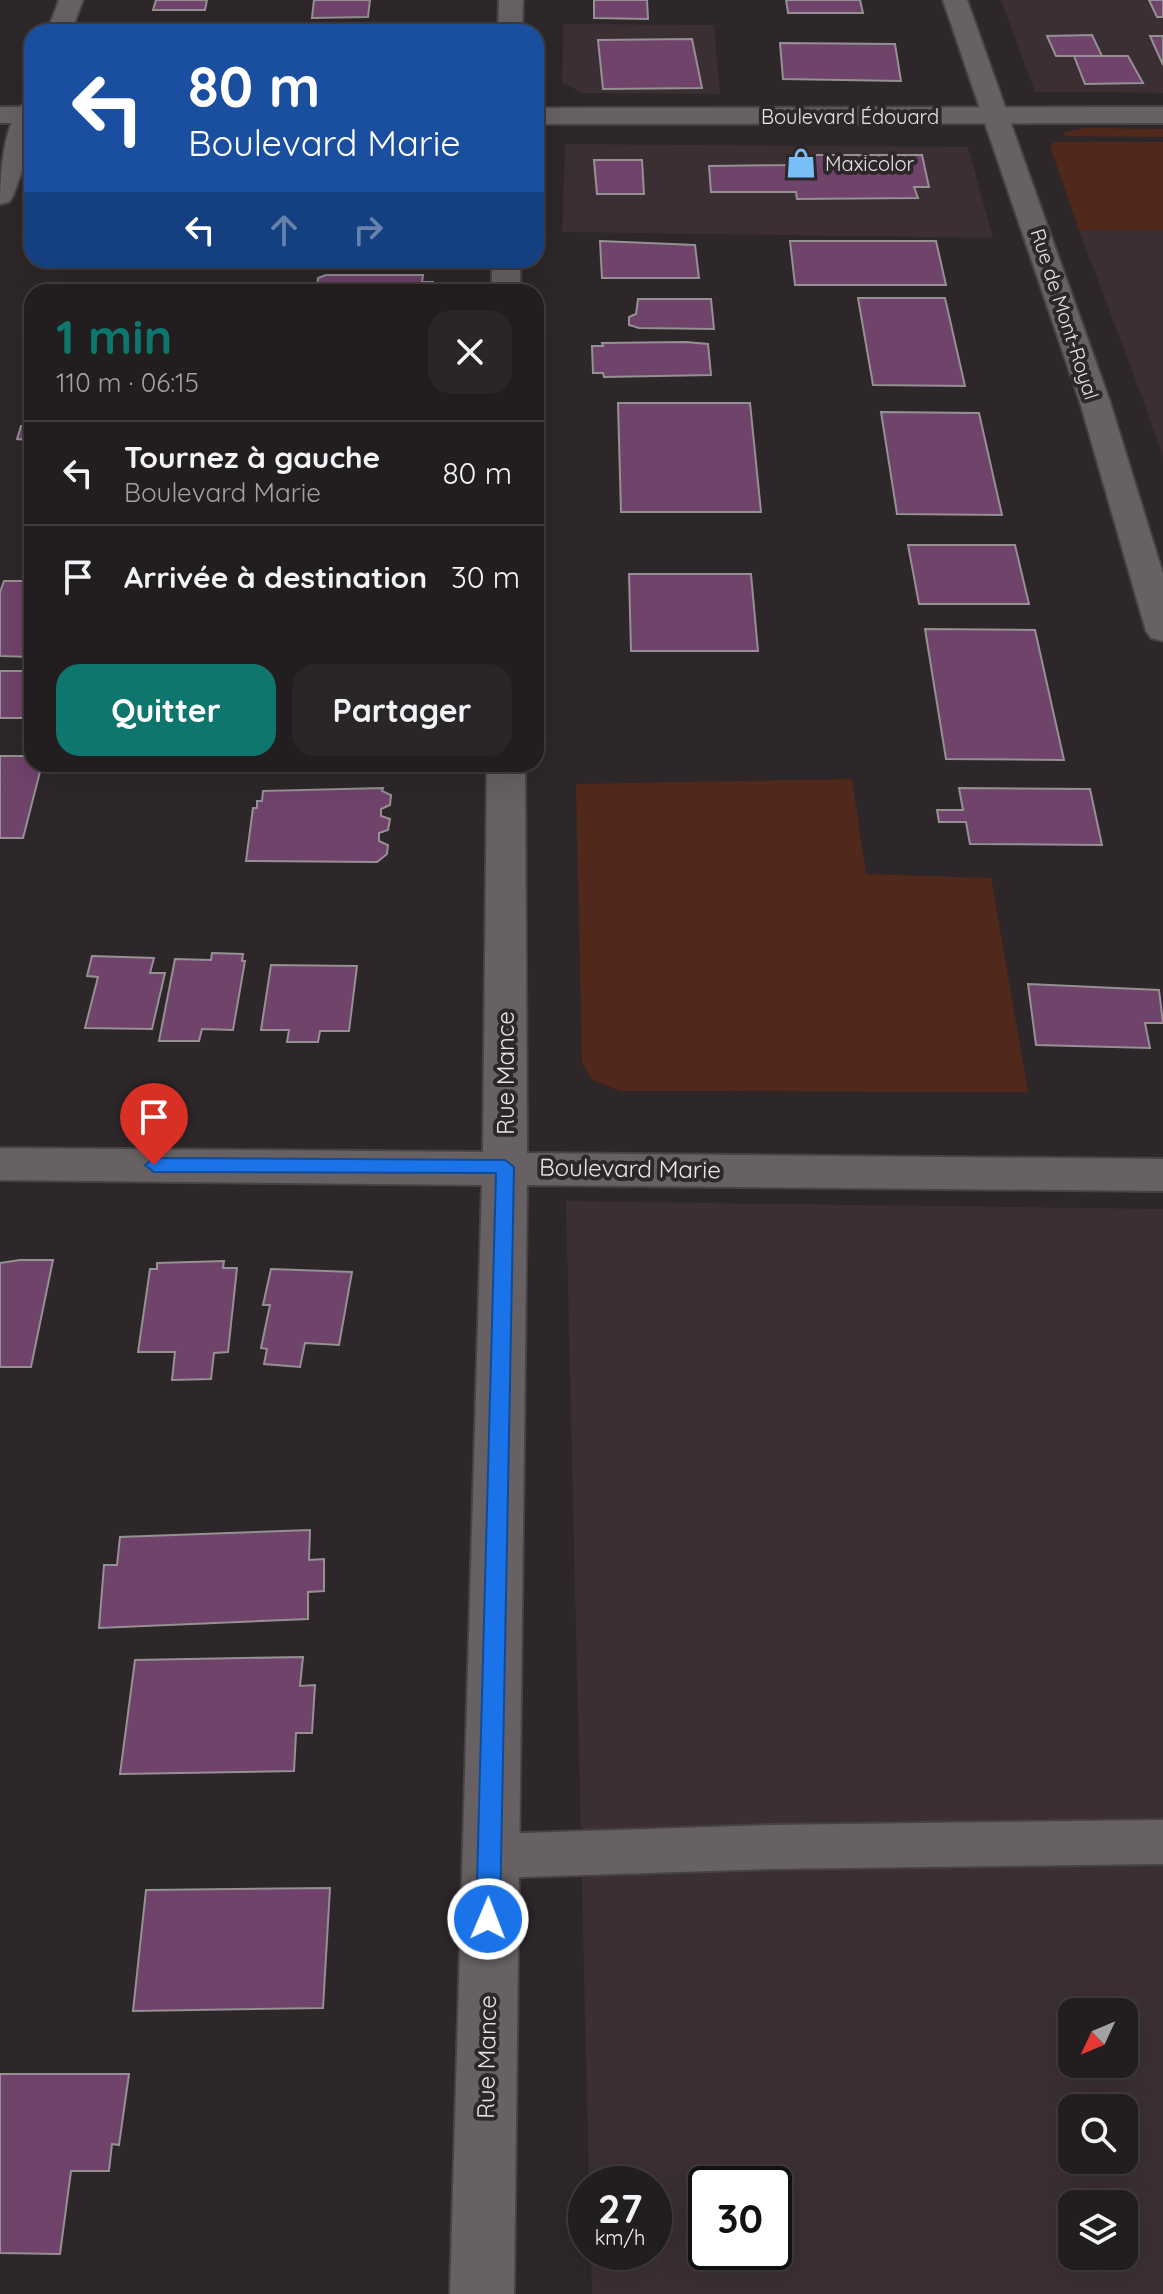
<!DOCTYPE html>
<html lang="fr">
<meta charset="utf-8">
<style>
body{margin:0;font-family:Quicksand,sans-serif;background:#2a2628;color:#f1f3f6;height:100vh;display:flex;flex-direction:column;font-size:30px;white-space:nowrap}
*{box-sizing:border-box;margin:0}
p{font-size:26px;color:#a2a2a4}
.icon{flex:none;width:44px;height:44px;fill:none;stroke:currentColor;stroke-width:2;stroke-linecap:round;stroke-linejoin:round}
.map{position:relative;flex:1;overflow:hidden}
.sheet{position:absolute;left:24px;top:284px;width:520px;height:488px;display:flex;flex-direction:column;background:#221d1f;border-radius:24px;box-shadow:0 8px 32px #0002,0 0 0 2px #3f3b3d}
.sheet>*{flex:none}
.guide{position:absolute;left:24px;top:24px;width:520px;height:244px;border-radius:24px;box-shadow:0 8px 32px #0002,0 0 0 2px #3f3b3d;background:#1a4fa0;color:#fff;overflow:hidden}
.needle{width:52px;rotate:226deg}
.buttons{position:absolute;left:1058px;top:1998px;display:grid;gap:16px}
.buttons a{display:grid;place-items:center;width:80px;height:80px;border-radius:16px;background:#221d1f;box-shadow:0 8px 32px #0002,0 0 0 2px #3f3b3d;font-size:40px}
.speed{position:absolute;left:568px;top:2166px;display:flex;gap:16px;font-size:40px;font-weight:700;text-align:center}
.speed>*{display:grid;place-content:center;width:104px;height:104px;border-radius:50%;background:#221d1f;box-shadow:0 8px 32px #0002,0 0 0 2px #3f3b3d;line-height:1}
.speed small{font-size:20px;font-weight:400}
.speed .limit{border:4px solid #111;border-radius:12px;background:#fff;color:#111}
.pin{position:absolute;display:grid;place-items:center;width:68px;height:68px;color:#fff;margin:-82px -34px;border-radius:50% 50% 50% 0;rotate:-45deg;box-shadow:0 0 8px #0007}
.pin .icon{rotate:45deg}
.me{position:absolute;width:88px;margin:-44px;rotate:1deg;stroke-linejoin:round;filter:drop-shadow(0 0 6px #0008)}
.turn{display:flex;align-items:center;gap:28px;height:168px;padding:0 32px;font-size:36px}
.turn .icon{width:104px;height:104px;stroke-width:2.5}
.turn b{display:block;font-size:56px;line-height:68px}
.lanes{display:flex;align-items:center;height:76px;padding:0 32px;background:#0003;justify-content:center;gap:40px;direction:ltr}
.lanes .off{opacity:.35}
.round{display:grid;place-items:center;flex:none;width:84px;height:84px;border-radius:24px;background:#2a2628}
.overview{display:flex;align-items:center;justify-content:space-between;height:136px;padding:0 32px}
h1{font-size:48px;font-weight:800;line-height:60px;color:#0f766e}
.primary-button{display:flex;gap:16px;margin-top:auto;padding:16px 32px}
.primary-button a{flex:1;height:92px;border-radius:24px;background:#0f766e;color:#fff;font-size:32px;font-weight:800;line-height:92px;text-align:center}
.primary-button a+a{background:#2a2628;color:#f1f3f6}
ul{padding:0;list-style:none}
li{display:flex;align-items:center;gap:24px;height:104px;padding:0 32px;border-top:2px solid #3f3b3d}
li div{flex:1}
li b{display:block;font-size:30px}
li em{font-style:normal}
.map>svg:first-child{display:block}
.built{fill:#3b2f33;fill-rule:evenodd}
.green{fill:#51281c}
.building{fill:#70436b;stroke:#959094;stroke-width:2}
.lines{fill:none;stroke-linecap:round;stroke-linejoin:round}
.service-casing{stroke:#474345;stroke-width:4}
.minor-casing{stroke:#474345;stroke-width:4}
.tertiary-casing{stroke:#474345;stroke-width:4}
.service{fill:#686164;fill-rule:evenodd}
.minor{fill:#686164;fill-rule:evenodd}
.tertiary{fill:#686164;fill-rule:evenodd}
.route{fill:#1a73e8;stroke:#114b97;stroke-width:2}
.labels{text-anchor:middle;dominant-baseline:central;stroke-width:8;stroke-linejoin:round;paint-order:stroke}
.far-street-label{font-size:20px;fill:#e7e4e5;stroke:#2d2729}
.far-poi-label{font-size:20px;fill:#e7e4e5;stroke:#2d2729;text-anchor:start}
.street-label{font-size:24px;fill:#e7e4e5;stroke:#2d2729}
</style>
<div class="map">
<svg width="1163" height="2294" viewBox="0 0 1163 2294">
<rect width="100%" height="100%" fill="#2d2729"/>
<g class="built">
<polygon points="1001,0 1163,0 1163,93 1035,92"/>
<polygon points="563,24 714,25 720,94 583,93 562,83"/>
<polygon points="565,144 968,147 993,238 562,232"/>
<polygon points="1079,230 1163,230 1163,457 1142,397"/>
<path d="M566 1201 1163 1209V2294H592L591 2252H654V2184H589ZM1072 2012H1124V2064H1072ZM1072 2108H1124V2160H1072ZM706 2184H774V2252H706ZM1072 2204H1124V2256H1072Z"/>
</g>
<g class="green">
<polygon points="1085,128 1163,129 1163,137 1065,136 1064,132"/>
<polygon points="1055,142 1163,142 1163,230 1079,230 1050,146"/>
<polygon points="852,779 866,874 991,878 1028,1092 621,1091 592,1080 582,1062 576,784"/>
</g>
<g class="building">
<polygon points="156,0 207,0 205,10 153,10"/>
<polygon points="314,0 370,0 368,17 312,18"/>
<polygon points="594,0 647,0 648,19 594,18"/>
<polygon points="786,0 860,0 863,13 788,13"/>
<polygon points="1149,0 1163,0 1163,17 1157,17"/>
<polygon points="156,28 227,28 227,32 155,32"/>
<polygon points="1092,35 1102,56 1056,56 1047,36"/>
<polygon points="1150,36 1163,36 1163,65"/>
<polygon points="692,39 702,88 603,89 598,40"/>
<polygon points="780,43 895,44 901,81 783,79"/>
<polygon points="1074,56 1128,56 1143,83 1085,84"/>
<polygon points="789,155 922,155 929,187 914,187 918,198 797,199 796,192 711,192 709,166 792,165"/>
<polygon points="594,160 642,160 644,194 597,194"/>
<polygon points="600,241 695,245 699,278 602,278"/>
<polygon points="790,241 936,241 946,285 795,285"/>
<polygon points="85,260 173,260 171,269 82,269"/>
<polygon points="326,275 423,275 422,282 433,282 432,292 316,292 318,278"/>
<polygon points="86,287 170,288 169,292 84,292"/>
<polygon points="858,298 945,298 965,386 873,385"/>
<polygon points="638,299 711,299 714,329 639,328 629,325 629,317 636,314"/>
<polygon points="686,342 708,344 711,375 604,377 603,373 593,373 592,346 603,346 602,343"/>
<polygon points="618,403 750,403 761,512 621,512"/>
<polygon points="881,412 979,413 1002,515 897,514"/>
<polygon points="21,426 32,426 32,451 25,451 28,440 17,439"/>
<polygon points="908,545 1015,545 1029,604 919,604"/>
<polygon points="629,574 751,574 758,651 631,651"/>
<polygon points="4,581 32,581 32,657 0,656 0,592"/>
<polygon points="925,629 1035,630 1064,760 946,759"/>
<rect x="0" y="671" width="32" height="47"/>
<polygon points="0,756 32,756 32,764 42,764 23,838 0,838"/>
<polygon points="283,764 373,764 372,769 282,770"/>
<polygon points="383,788 382,791 391,795 390,805 381,809 381,816 390,819 388,830 379,833 379,841 388,845 387,854 377,862 246,861 253,808 257,808 257,801 262,801 263,791"/>
<polygon points="959,788 1090,789 1102,845 970,844 966,822 939,822 937,810 963,810"/>
<polygon points="212,953 243,954 242,961 245,961 233,1030 202,1029 199,1041 159,1041 175,959 211,960"/>
<polygon points="92,956 154,958 150,973 165,973 152,1029 85,1028 98,977 87,976"/>
<polygon points="271,965 357,966 349,1031 320,1031 318,1042 287,1042 289,1030 261,1030"/>
<polygon points="1028,984 1159,990 1163,1023 1145,1023 1150,1048 1036,1045"/>
<polygon points="20,1260 53,1260 31,1367 0,1367 0,1263"/>
<polygon points="224,1261 223,1268 237,1268 228,1352 214,1353 211,1379 172,1380 175,1352 138,1352 150,1269 157,1269 157,1263"/>
<polygon points="271,1269 352,1272 339,1345 305,1343 300,1367 264,1364 267,1349 261,1348 270,1305 263,1305"/>
<polygon points="310,1530 309,1560 324,1559 324,1591 308,1592 308,1619 99,1628 104,1565 117,1565 120,1537"/>
<polygon points="303,1657 300,1686 315,1685 312,1733 296,1733 294,1771 120,1774 135,1660"/>
<polygon points="330,1888 323,2008 133,2011 146,1890"/>
<polygon points="0,2074 129,2074 119,2145 112,2144 109,2171 71,2171 60,2254 0,2253"/>
</g>
<g class="lines">
<g class="service-casing">
<polygon id="service" points="1163,1820 1163,1864 770,1869 489,1878 473,1872 466,1856 473,1840 489,1834 770,1825"/>
</g>
<g class="minor-casing">
<g id="minor">
<polygon points="59,0 83,0 71,32 47,32"/>
<polygon points="499,0 523,0 522,32 498,32"/>
<polygon points="943,0 967,0 1110,402 1163,574 1163,641 1151,638 1146,631 1080,402"/>
<path d="M32 99V143L13 196 9 202 0 204C0 179 3 107 32 99Z"/>
<rect x="492" y="260" width="28" height="32"/>
<polygon points="487,764 525,764 527,1153 1163,1159 1163,1191 527,1185 514,2294 450,2294 482,1185 0,1180 0,1148 483,1152"/>
</g>
</g>
<g class="tertiary-casing">
<g id="tertiary">
<rect x="0" y="107" width="32" height="16"/>
<polygon points="1163,107 1163,123 536,124 536,108"/>
</g>
</g>
<use href="#service" class="service"/>
<use href="#minor" class="minor"/>
<use href="#tertiary" class="tertiary"/>
</g>
<polygon class="route" points="154,1158 505,1160 514,1167 500,1919 496,1927 488,1930 479,1927 476,1919 496,1173 154,1172 145,1165"/>
<defs>
<g id="shop-bare" transform="scale(2.4)"><path d="M-5-2.5h2.3a2.7 3.5 0 0 1 5.4 0H5L5.5 6h-11ZM-1.5-2.5h3a1.5 2.3 0 0 0-3 0Z" fill="#78bff7" stroke="#2d2729" stroke-width="2.5" paint-order="stroke"/></g>
</defs>
<g fill-rule="evenodd">
<use href="#shop-bare" x="801" y="163"/>
</g>
<g class="labels">
<g class="far-street-label">
<text x="850" y="116">Boulevard Édouard</text>
<text transform="translate(1065 314) rotate(72)">Rue de Mont-Royal</text>
</g>
<g class="far-poi-label">
<text x="825" y="163">Maxicolor</text>
</g>
<g class="street-label">
<text transform="translate(505 1073) rotate(-90)">Rue Mance</text>
<text transform="translate(630 1168) rotate(1)">Boulevard Marie</text>
<text transform="translate(486 2057) rotate(-89)">Rue Mance</text>
</g>
</g>
</svg>
<div class="buttons">
<a><svg class="needle" viewBox="-14 -14 28 28"><path d="M0-13l5 13h-10z" fill="#e53935"/><path d="M0 13l5-13h-10z" fill="#a2a2a4"/></svg></a>
<a><svg class="icon" aria-label="search" viewBox="0 0 24 24"><circle cx="10" cy="10" r="6"/><path d="M15 15l6 6"/></svg></a>
<a><svg class="icon" aria-label="layers" viewBox="0 0 24 24"><path d="M12 4l9 5-9 5-9-5zM3 14l9 5 9-5"/></svg></a>
</div>
<div class="speed"><div>27<small>km/h</small></div><div class="limit">30</div></div>
<div class="pin" style="left:154px;top:1165px;background:#d93025"><svg class="icon" aria-label="arrive" viewBox="0 0 24 24"><path d="M6 21V4h12l-3 4 3 4H6"/></svg></div>
<svg class="me" style="left:488px;top:1919px" viewBox="-20 -20 40 40"><circle r="17" fill="#1a73e8" stroke="#fff" stroke-width="3"/><path d="M0-11L8 9 0 5-8 9z" fill="#fff"/></svg>
<div class="guide">
<div class="turn"><svg class="icon" aria-label="left" viewBox="0 0 24 24"><path d="M17 20v-9H6M10 6l-5 5 5 5"/></svg><div><b>80 m</b>Boulevard Marie</div></div>
<div class="lanes"><svg class="icon" aria-label="left" viewBox="0 0 24 24"><path d="M17 20v-9H6M10 6l-5 5 5 5"/></svg><svg class="icon off" aria-label="ahead" viewBox="0 0 24 24"><path d="M12 20V5M6 11l6-6 6 6"/></svg><svg class="icon off" aria-label="right" viewBox="0 0 24 24"><path d="M7 20v-9h11M14 6l5 5-5 5"/></svg></div>
</div>
<section class="sheet">
<div class="overview"><div><h1>1 min</h1><p>110 m · 06:15</p></div><a class="round"><svg class="icon" aria-label="close" viewBox="0 0 24 24"><path d="M6 6l12 12M18 6L6 18"/></svg></a></div>
<ul>
<li><svg class="icon" aria-label="left" viewBox="0 0 24 24"><path d="M17 20v-9H6M10 6l-5 5 5 5"/></svg><div><b>Tournez à gauche</b><p>Boulevard Marie</p></div><em>80 m</em></li>
<li><svg class="icon" aria-label="arrive" viewBox="0 0 24 24"><path d="M6 21V4h12l-3 4 3 4H6"/></svg><div><b>Arrivée à destination</b></div><em>30 m</em></li>
</ul>
<div class="primary-button"><a>Quitter</a><a>Partager</a></div>
</section>
</div>
